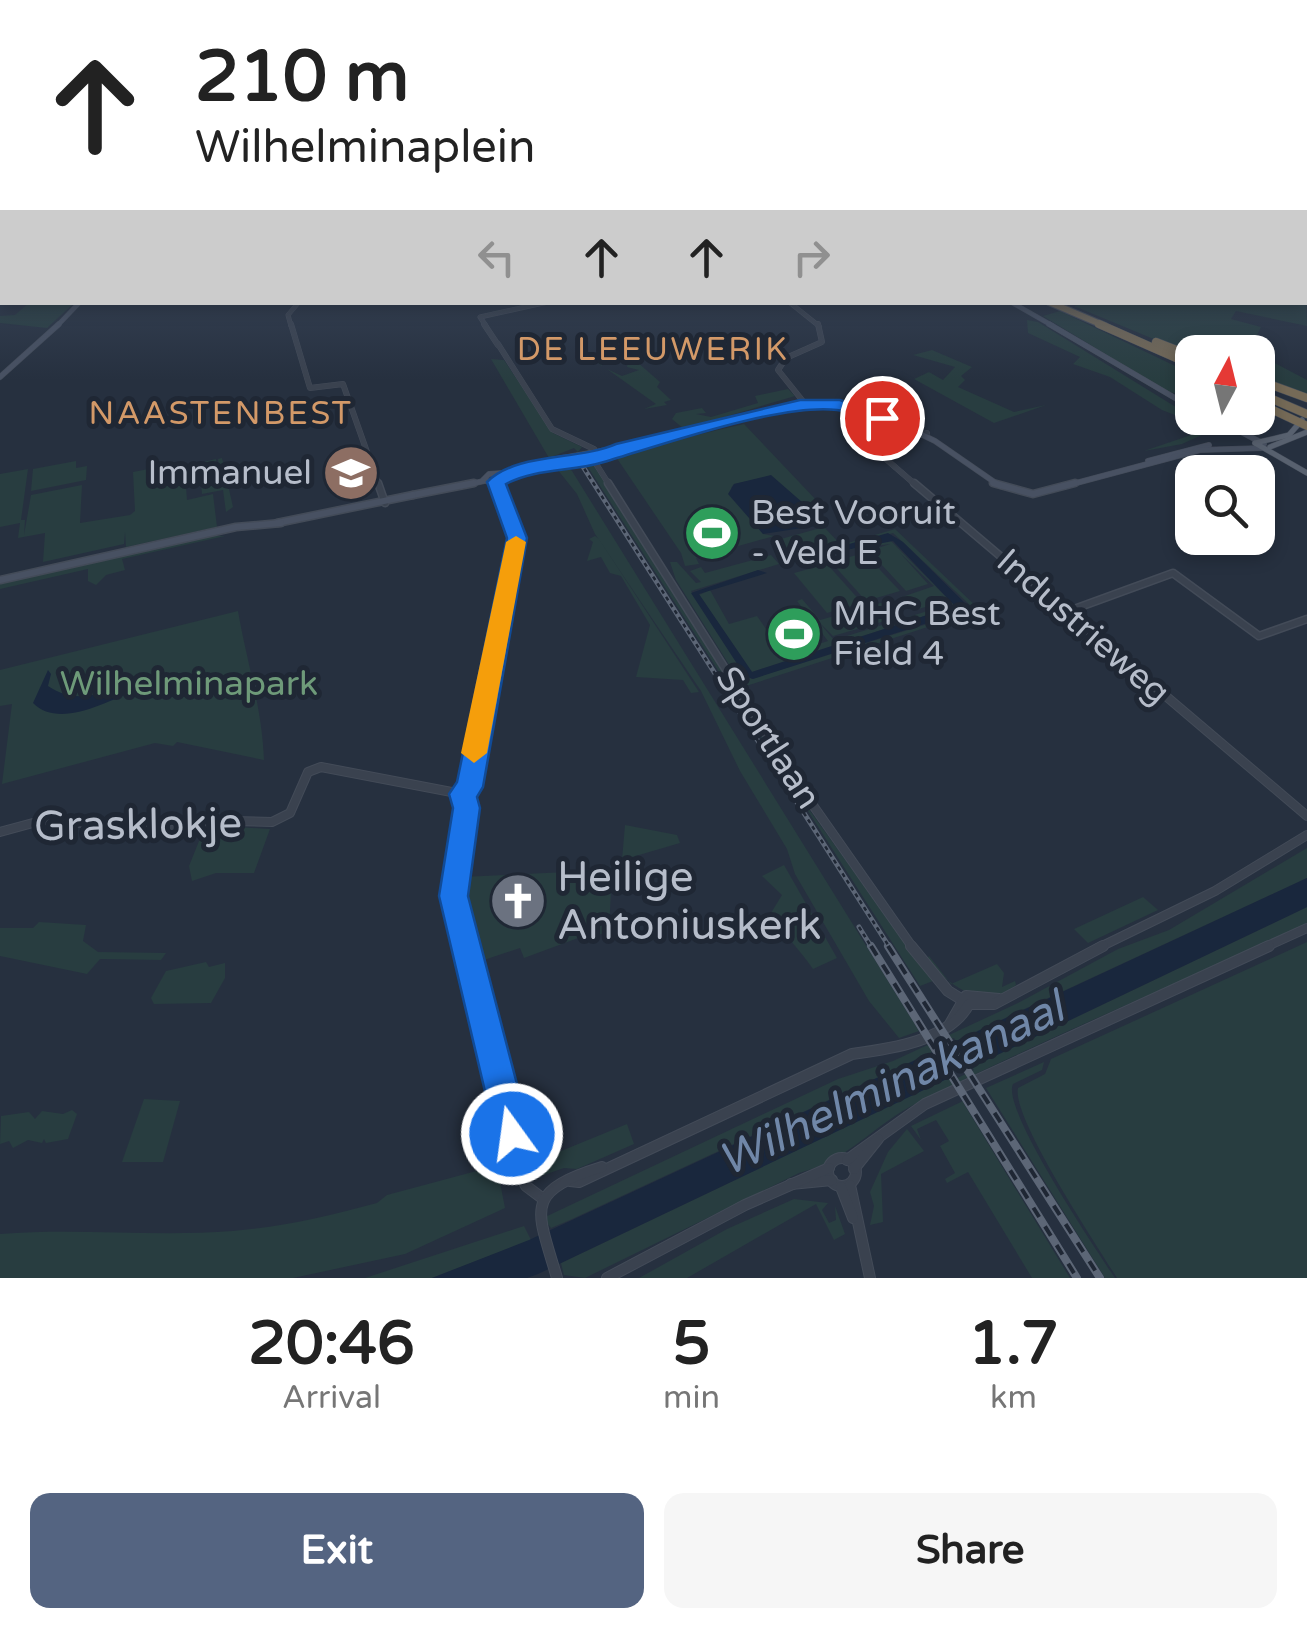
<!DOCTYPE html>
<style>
body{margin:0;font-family:"Varela Round",sans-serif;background:#f6f6f6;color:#222;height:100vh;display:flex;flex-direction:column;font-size:38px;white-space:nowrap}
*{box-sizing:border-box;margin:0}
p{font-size:32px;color:#767676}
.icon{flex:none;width:55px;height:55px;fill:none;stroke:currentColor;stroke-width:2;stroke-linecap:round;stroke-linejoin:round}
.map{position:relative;height:1278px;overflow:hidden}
.side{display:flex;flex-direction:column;background:#fff;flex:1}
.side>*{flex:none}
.hud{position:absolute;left:0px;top:0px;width:1308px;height:305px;box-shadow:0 5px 15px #0003;background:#fff;color:#222;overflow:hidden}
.needle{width:65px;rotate:7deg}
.buttons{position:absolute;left:1175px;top:335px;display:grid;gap:20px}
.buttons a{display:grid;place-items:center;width:100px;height:100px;border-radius:20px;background:#fff;box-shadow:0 5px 15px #0003;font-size:50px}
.pin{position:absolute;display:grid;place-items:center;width:85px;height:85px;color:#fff;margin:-42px;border:5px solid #fff;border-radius:50%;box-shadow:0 2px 10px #0007}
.me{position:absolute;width:110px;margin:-55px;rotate:346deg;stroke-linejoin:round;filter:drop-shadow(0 0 8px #0008)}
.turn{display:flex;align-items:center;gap:35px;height:210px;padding:0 30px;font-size:45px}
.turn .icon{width:130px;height:130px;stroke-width:2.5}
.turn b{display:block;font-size:70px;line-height:85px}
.lanes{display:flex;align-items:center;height:95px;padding:0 30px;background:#0003;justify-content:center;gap:50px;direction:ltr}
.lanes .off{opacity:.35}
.eta{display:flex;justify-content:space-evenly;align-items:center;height:170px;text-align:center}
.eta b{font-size:60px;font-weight:700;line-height:70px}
.action{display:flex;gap:20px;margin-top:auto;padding:20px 30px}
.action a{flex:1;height:115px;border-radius:20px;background:#546481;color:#fff;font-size:40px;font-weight:700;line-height:115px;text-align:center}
.action a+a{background:#f6f6f6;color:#222}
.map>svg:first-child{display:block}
.green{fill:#283d40;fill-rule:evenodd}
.water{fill:#19273d}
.pier{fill:#26303f}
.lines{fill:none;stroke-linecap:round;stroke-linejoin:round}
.tertiary-far4-casing{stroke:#434b58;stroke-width:5}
.tertiary-far3-casing{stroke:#434b58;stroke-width:6}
.tertiary-far2-casing{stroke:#434b58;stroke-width:9}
.tertiary-far1-casing{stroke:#434b58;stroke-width:10}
.tertiary-casing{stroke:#434b58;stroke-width:12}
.secondary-far2-casing{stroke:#434b58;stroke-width:5}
.secondary-far1-casing{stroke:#434b58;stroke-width:6}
.secondary-casing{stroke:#434b58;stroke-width:9}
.primary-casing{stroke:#434b58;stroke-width:6}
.motorway-far1-casing{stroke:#454d5a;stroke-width:8}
.motorway-casing{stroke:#454d5a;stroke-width:9}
.tertiary-far4{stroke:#3a424f;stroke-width:4}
.tertiary-far3{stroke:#3a424f;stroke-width:5}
.tertiary-far2{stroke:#3a424f;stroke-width:6}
.tertiary-far1{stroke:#3a424f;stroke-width:8}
.tertiary{stroke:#3a424f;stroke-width:10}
.secondary-far2{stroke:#485162;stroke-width:4}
.secondary-far1{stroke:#485162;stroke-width:5}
.secondary{stroke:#485162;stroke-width:6}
.primary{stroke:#58616f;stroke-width:5}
.motorway-far1{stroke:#756a57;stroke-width:6}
.motorway{stroke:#756a57;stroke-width:8}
.rail-far1-casing{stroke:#5c6676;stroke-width:5}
.rail-casing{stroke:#5c6676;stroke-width:8}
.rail-far1{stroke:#1f2734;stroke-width:2.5;stroke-dasharray:4;stroke-linecap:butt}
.rail{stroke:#1f2734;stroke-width:4;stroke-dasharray:11;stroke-linecap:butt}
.route{fill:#1a73e8;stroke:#114b97;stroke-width:2.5}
.slow{fill:#f59e0b}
.labels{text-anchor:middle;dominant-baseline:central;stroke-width:10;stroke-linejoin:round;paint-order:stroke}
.far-neighbourhood-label{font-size:32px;letter-spacing:2.5px;fill:#d39968;stroke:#1f2734}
.poi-label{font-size:35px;fill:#b6bdca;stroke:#1f2734;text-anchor:start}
.street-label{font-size:35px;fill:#b6bdca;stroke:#1f2734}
.park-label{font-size:35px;fill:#6e9a79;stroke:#1f2734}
.near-street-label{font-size:42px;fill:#b6bdca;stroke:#1f2734}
.near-poi-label{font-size:42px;fill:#b6bdca;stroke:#1f2734;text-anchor:start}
.near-water-label{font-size:45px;font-style:italic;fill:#7087a8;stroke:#1f2734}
</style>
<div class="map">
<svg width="1307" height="1278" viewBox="0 0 1307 1278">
<rect width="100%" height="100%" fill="#26303f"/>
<g class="green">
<polygon points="1305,264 1307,326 1236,311 1231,319 1261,327 1256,337 1265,340 1265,347 1258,347 1270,356 1265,358 1307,380 1307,397 1258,379 1258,352 1192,355 1074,306 1088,302 1305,302"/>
<polygon points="30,302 74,302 74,303 47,328 0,323 0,316 15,315"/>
<polygon points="1060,311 1192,374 1192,396 1168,392 1043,316"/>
<polygon points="1027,320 1038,322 1213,430 1182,444 1144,451 1194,434 1203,426 1162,410 1110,377 1073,364 1080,357 1028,333"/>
<polygon points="932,350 972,367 961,376 965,380 958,387 1014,412 1046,405 994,423 914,379 929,372 943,380 955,367 913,355"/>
<polygon points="621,354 639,359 632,356 655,358 637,362 660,382 657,387 671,400 664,402 667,405 644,409 656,404 607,369 622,376 639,370 627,367 628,362 621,358 601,362 602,366 596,362"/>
<polygon points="491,359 504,360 553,433 582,447 578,452 574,448 549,458"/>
<polygon points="788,389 795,396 684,429 672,419 676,413 702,408 706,413 696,414 711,417 758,403 755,396"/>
<polygon points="744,424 818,502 824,523 815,526 811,510 771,476 734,484 731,488 763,534 774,536 696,558 699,564 685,566 681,553 614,454"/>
<polygon points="222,458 233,507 226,512 223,490 202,494 199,463 216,459 220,482 218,459"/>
<polygon points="76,461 76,468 87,466 86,480 31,491 33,469"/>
<polygon points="584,461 596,465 800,797 933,981 920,986"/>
<polygon points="184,462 187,500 213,494 217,527 126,547 125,532 124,544 43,562 45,533 18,538 20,523 0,527 0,474 28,469 21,520 25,520 24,535 31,495 82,485 80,523 130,515 135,511 133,472"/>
<polygon points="564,464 572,471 919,1031 899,1038 869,1001 795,874 787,849 740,771 701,691 595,534 577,494 557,469"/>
<polygon points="824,527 841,545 895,529 980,610 743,687 676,580 670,562 677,562 696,583 701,582 690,571 701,567 705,573 771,555 779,564 691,591 751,679 969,611 970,605 893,533 789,564 770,542"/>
<polygon points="210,536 225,536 122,559 125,570 106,575 96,585 88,581 88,569 0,589 0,582"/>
<polygon points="595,536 599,539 699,692 691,693 683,680 636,677 650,625 621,576 610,573 601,557 587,561 593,542 589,539"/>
<polygon points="890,540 955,606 752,672 699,595 710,590 729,624 757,616 766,629 805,617 822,640 782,652 784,655 828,641 797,601 802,599 820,620 888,601 902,616 833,636 817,620 834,640 950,604 941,594 946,601 915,610 902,597 934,586 900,553 928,584 906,591 869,551 890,544 846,550"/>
<polygon points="864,553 900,591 866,601 831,562"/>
<polygon points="827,564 862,603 827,613 794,573"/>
<path d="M238 611C247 663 262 707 264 760L177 742 173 746 155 743 2 784 12 704 0 706V670Z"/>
<polygon points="625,825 677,835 680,843 622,860"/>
<polygon points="237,827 270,829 254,873 216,873 192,881 189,866 201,836"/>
<polygon points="1307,848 1307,878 570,1220 551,1228 543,1218 838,1079 893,1061 1018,1003 1118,949 1169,930"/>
<path d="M784 865 837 958 813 969C800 950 784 935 771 913L782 895 762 876Z"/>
<path d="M612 870 609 931 591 938 589 934 524 958 520 948 481 961 462 877ZM540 886 543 895 538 914 496 915 498 887Z"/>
<polygon points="1143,897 1158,910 1088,943 1074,929"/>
<path d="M1307 907V924C1177 984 1043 1039 915 1104 871 1127 849 1160 799 1173L585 1278 564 1275 561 1263Z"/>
<polygon points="39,922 86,925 83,941 98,952 166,953 161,960 100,959 87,974 0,956 0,928 33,928"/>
<path d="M1307 942V1278H1117C1098 1247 1011 1117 1018 1088L1045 1074 1051 1059Z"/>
<path d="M929 956 951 984 997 964 1004 973 1002 987 1015 981 1016 985C983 1012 949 986 927 959Z"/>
<polygon points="206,962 209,967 225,963 225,978 211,1003 154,1004 151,998 166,971"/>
<path d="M1044 1062 1042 1070 1013 1084C1001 1109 1096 1249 1115 1278H1105L986 1088Z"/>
<polygon points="144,1099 180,1101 163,1162 122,1162"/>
<polygon points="963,1101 964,1104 1070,1278 1032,1278 968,1172 947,1183 945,1179 955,1173 940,1146 949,1141 936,1120 917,1129 921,1140 911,1126"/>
<polygon points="72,1110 77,1114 68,1139 46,1143 44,1139 42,1143 28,1140 13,1148 9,1141 0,1144 1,1116 29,1112 35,1119 42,1111 63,1114"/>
<polygon points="627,1124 634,1144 577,1169 564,1168 541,1176 527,1165"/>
<polygon points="907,1129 924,1151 881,1174 883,1222 870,1225 874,1206 870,1192 888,1152"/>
<path d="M496 1162 505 1208 405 1254 293 1278H0V1234C78 1228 155 1237 233 1231 282 1227 329 1216 377 1203L387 1195 484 1169Z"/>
<polygon points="794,1199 828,1203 822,1210 829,1223 836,1220 835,1206 845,1234 834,1240 816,1204 687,1278 639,1278 727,1229"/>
<polygon points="524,1226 531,1240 432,1278 365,1278"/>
</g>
<g class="water">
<polygon points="771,475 811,510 815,526 763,534 728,494 734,484"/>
<polygon points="888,533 903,542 971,609 753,679 745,676 691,593 758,570 767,573 699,594 752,672 955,606 893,541 846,550 842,546"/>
<path d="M48 670 51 674 48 686C83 710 117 685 151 678L163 684C151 691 145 686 133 691 107 702 58 729 33 703Z"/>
<polygon points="1307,878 1307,907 538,1274 527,1278 432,1278 529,1240"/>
</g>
<polygon class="pier" points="954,1038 974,1070 951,1081 930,1048"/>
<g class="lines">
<g class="tertiary-far4-casing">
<g id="tertiary-far4">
<polyline points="789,302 819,326"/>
<polyline points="291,326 288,315 299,302"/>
<polyline points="486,326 480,317 548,302"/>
</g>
</g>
<g class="tertiary-far3-casing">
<g id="tertiary-far3">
<polyline points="291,324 310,388 343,384 379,486"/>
<polyline points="484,324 498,345"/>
<polyline points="498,344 552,429 594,449"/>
<polyline points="806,405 778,370 786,358 822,342 818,324"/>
<polyline points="593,459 610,486"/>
<polyline points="917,486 872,447 927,433"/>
</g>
</g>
<g class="tertiary-far2-casing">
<g id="tertiary-far2">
<polyline points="378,483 385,503"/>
<polyline points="608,483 738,689"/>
<polyline points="914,483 1157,689"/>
<polyline points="1066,612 1173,573 1259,636 1307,619"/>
<polyline points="488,689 517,538 515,524 492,483"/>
</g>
</g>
<g class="tertiary-far1-casing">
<g id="tertiary-far1">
<polyline points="736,686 798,784 913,948"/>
<polyline points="1154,686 1307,816"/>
<polyline points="460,789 467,808 454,895 467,948"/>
<polyline points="462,794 469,789 489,686"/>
<polyline points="0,832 44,820 169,830 231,821 272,822 290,813 308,772 321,767 462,794"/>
<polyline points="1098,948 1215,891 1307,835"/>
<polyline points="1263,948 1307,928"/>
</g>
</g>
<g class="tertiary-casing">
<g id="tertiary">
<polyline points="466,946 518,1171 526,1186 542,1198"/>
<polyline points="911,946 948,991 969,1004"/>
<polyline points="950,1024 966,996 999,999"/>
<circle cx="842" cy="1172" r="14"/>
<polyline points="847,1160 925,1104 1269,946"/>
<polyline points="854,1169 878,1139"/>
<path d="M570 1181 579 1182 852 1054C890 1049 949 1041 969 1004H994L1103 946"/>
<polyline points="791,1184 832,1180"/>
<polyline points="850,1185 870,1278"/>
<polyline points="841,1187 853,1218"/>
<path d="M557 1278C537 1209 522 1192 602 1167"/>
<polyline points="607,1278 745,1205 829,1168"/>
</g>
</g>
<g class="secondary-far2-casing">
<g id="secondary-far2">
<polyline points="1011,302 1053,326"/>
<polyline points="57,326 80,302"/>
</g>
</g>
<g class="secondary-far1-casing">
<g id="secondary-far1">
<polyline points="1049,324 1192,408"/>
<polyline points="0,377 59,324"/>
<polyline points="836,404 905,426"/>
<polyline points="1215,418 1264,444"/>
<polyline points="904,426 935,441 1000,486"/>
<polyline points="583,458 608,453"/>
<polyline points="1148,461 1209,445"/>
<polyline points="515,472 489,474 483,480 494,483 551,460 657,441 771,411 840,405"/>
<polyline points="461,486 484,481"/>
<polyline points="1065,486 1200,450 1263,448"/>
</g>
</g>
<g class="secondary-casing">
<g id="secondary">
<polyline points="993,483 1033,494 1075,483"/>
<polyline points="413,495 474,483"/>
<polyline points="277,523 413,495"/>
<polyline points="0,580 236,527 281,523"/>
</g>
</g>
<g class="primary-casing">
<g id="primary">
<polyline points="1255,443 1289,435 1302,420"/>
<polyline points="1255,443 1307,473"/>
<polyline points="1270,447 1307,432"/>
</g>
</g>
<g class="motorway-far1-casing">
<polyline id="motorway-far1" points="1049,302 1105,326"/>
</g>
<g class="motorway-casing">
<g id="motorway">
<polyline points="1099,324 1192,365"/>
<polyline points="1156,342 1192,356"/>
<polyline points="1258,380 1307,398"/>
<polyline points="1258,393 1307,414"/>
<polyline points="1258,403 1307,426"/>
</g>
</g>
<use href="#tertiary-far4" class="tertiary-far4"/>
<use href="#tertiary-far3" class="tertiary-far3"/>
<use href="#tertiary-far2" class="tertiary-far2"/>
<use href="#tertiary-far1" class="tertiary-far1"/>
<use href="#tertiary" class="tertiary"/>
<use href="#secondary-far2" class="secondary-far2"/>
<use href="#secondary-far1" class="secondary-far1"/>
<use href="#secondary" class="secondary"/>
<use href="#primary" class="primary"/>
<use href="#motorway-far1" class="motorway-far1"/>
<use href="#motorway" class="motorway"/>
<g class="rail-far1-casing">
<g id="rail-far1">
<polyline points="580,462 890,948"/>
<polyline points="859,927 872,948"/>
</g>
</g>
<g class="rail-casing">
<g id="rail">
<polyline points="871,946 1077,1278"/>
<polyline points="888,946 1100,1278"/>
</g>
</g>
<use href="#rail-far1" class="rail-far1"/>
<use href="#rail" class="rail"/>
</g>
<linearGradient id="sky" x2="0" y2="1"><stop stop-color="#151a23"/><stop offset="0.53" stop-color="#414e63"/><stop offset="1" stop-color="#414e63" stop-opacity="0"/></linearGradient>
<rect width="1307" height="380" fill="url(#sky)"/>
<path class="route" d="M800 400H840L891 418 882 423C867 420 852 412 837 410 780 403 662 445 604 462 572 472 536 468 506 484L527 538 483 787 477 797 480 808 468 896 530 1134 525 1146 512 1151 500 1146 495 1134 439 896 453 808 449 794 457 782 507 538 487 482C517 452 577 461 616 444Z"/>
<polygon class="slow" points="516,536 526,542 487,753 474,763 461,753 506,542"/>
<defs>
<g id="school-disc" transform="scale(2.875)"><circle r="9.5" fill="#8d6e63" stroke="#1f2734"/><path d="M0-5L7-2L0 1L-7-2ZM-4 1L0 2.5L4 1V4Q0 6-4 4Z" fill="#fff"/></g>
<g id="stadium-disc" transform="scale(2.875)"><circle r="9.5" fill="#2e9e5b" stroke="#1f2734"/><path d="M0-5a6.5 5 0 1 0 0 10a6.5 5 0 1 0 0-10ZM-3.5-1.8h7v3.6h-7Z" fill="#fff"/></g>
<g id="church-disc" transform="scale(2.875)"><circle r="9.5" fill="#6b7280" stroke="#1f2734"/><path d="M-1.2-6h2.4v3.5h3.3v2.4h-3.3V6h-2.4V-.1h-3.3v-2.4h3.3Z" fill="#fff"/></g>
</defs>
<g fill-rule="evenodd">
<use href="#school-disc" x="351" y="473"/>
<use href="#stadium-disc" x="712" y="533"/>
<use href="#stadium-disc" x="794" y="634"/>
<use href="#church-disc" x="518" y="901"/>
</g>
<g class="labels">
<g class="far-neighbourhood-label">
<text x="653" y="350">DE LEEUWERIK</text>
<text x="221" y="414">NAASTENBEST</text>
</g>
<g class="poi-label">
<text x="312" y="473" text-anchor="end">Immanuel</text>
<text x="751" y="513">Best Vooruit<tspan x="751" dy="40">- Veld E</tspan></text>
<text x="833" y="614">MHC Best<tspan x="833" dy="40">Field 4</tspan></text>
</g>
<g class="street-label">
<text transform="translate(1083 627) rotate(41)">Industrieweg</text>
<text transform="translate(768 738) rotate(57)">Sportlaan</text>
</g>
<g class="park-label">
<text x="189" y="684">Wilhelminapark</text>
</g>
<g class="near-street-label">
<text transform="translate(138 825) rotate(-1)">Grasklokje</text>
</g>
<g class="near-poi-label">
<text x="557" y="877">Heilige<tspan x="557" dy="48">Antoniuskerk</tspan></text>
</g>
<g class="near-water-label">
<text transform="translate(891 1085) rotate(-25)">Wilhelminakanaal</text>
</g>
</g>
</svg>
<div class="buttons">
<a><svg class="needle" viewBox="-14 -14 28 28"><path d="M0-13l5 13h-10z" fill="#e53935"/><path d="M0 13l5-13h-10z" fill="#767676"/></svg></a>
<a><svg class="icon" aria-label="search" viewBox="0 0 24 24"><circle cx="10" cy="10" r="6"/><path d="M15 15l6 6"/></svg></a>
</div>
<div class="pin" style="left:882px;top:418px;background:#d93025"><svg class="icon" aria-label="arrive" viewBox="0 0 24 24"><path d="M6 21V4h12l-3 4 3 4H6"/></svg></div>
<svg class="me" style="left:512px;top:1134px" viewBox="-20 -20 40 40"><circle r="17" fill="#1a73e8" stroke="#fff" stroke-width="3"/><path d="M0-11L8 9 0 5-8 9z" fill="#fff"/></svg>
<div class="hud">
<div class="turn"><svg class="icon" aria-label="ahead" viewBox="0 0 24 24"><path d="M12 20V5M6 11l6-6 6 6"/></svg><div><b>210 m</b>Wilhelminaplein</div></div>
<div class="lanes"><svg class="icon off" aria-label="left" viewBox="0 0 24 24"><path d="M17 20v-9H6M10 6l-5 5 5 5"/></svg><svg class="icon" aria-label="ahead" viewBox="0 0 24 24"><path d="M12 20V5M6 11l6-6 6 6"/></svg><svg class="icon" aria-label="ahead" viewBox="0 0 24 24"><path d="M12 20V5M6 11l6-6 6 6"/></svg><svg class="icon off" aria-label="right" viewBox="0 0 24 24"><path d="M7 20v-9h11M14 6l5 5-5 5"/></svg></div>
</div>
</div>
<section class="side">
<div class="eta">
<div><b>20:46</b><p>Arrival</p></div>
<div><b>5</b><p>min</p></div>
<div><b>1.7</b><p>km</p></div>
</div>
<div class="action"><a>Exit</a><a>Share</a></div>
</section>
